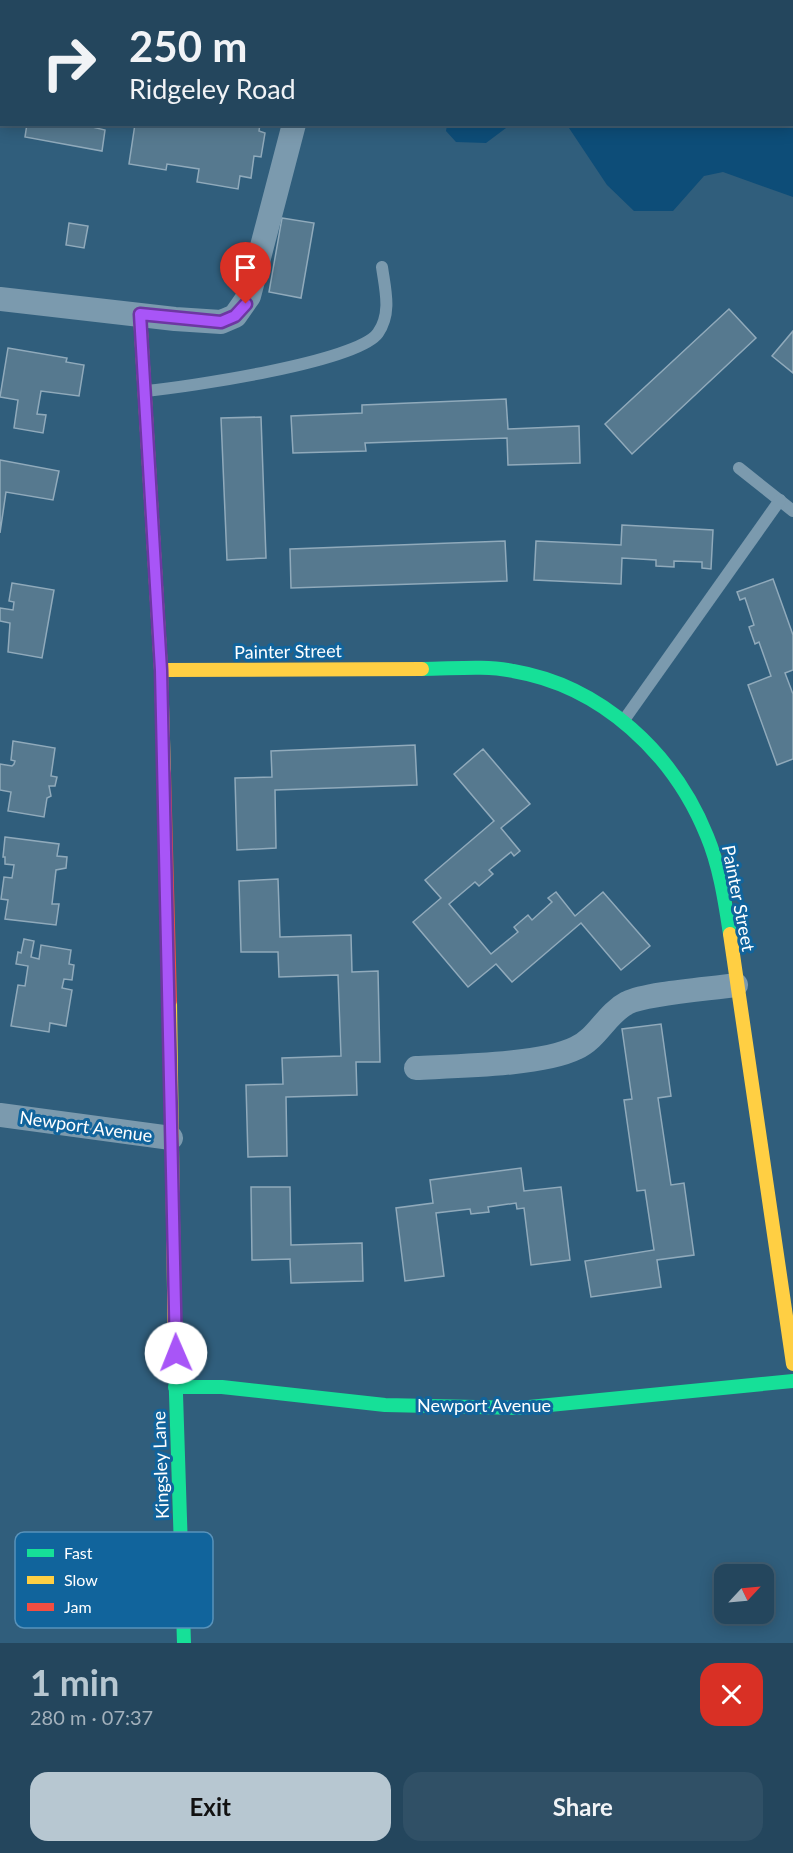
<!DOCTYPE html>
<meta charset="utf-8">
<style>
body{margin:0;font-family:Lato,sans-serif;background:#305066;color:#f1f3f6;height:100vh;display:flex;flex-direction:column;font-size:22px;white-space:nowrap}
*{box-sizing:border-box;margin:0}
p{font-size:20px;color:#a3b1bc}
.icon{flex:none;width:33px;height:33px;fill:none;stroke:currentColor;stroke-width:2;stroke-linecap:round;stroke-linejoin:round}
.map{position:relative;height:1643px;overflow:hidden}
.drawer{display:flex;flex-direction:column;background:#24465d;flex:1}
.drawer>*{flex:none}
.guide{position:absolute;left:0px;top:0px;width:794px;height:126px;box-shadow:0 3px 15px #0003,0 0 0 2px #415e72;background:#24465d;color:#f1f3f6;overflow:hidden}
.needle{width:39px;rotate:64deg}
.controls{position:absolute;left:714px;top:1564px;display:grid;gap:12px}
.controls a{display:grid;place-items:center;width:60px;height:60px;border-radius:12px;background:#24465d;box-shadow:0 3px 15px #0003,0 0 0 2px #415e72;font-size:30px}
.pin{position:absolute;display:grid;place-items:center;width:51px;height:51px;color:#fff;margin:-62px -26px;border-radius:50% 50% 50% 0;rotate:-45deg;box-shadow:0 0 6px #0007}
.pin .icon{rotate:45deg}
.me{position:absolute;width:66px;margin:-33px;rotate:359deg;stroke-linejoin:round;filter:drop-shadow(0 0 4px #0008)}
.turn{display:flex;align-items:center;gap:21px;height:126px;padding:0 30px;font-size:27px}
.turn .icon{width:78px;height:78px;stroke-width:2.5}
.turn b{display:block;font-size:42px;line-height:51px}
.round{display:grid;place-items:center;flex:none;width:63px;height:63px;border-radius:18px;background:#305066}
.overview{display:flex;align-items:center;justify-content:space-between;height:102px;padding:0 30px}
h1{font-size:36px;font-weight:700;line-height:45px;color:#b7c7d1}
.action{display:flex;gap:12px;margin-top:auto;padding:12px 30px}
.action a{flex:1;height:69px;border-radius:18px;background:#b7c7d1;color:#111;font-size:24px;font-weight:700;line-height:69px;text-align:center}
.action a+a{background:#305066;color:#f1f3f6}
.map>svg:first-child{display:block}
.water{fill:#0d4d78}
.building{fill:#56798f;stroke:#90aabb;stroke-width:1.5}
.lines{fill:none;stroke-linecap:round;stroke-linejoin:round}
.lane{stroke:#7b9aae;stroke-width:12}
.street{stroke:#7b9aae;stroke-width:24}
.fast{stroke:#16e098;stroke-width:14}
.slow{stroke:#ffcf43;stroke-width:14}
.jam{stroke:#f24e42;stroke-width:14}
.route-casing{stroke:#6d37a1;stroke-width:15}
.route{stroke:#a855f7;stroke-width:10}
.labels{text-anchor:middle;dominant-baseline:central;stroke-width:6;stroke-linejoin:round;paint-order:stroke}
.street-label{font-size:18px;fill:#fff;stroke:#11649c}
.key{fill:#11649c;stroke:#5892ba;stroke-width:1.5}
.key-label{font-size:16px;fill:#fff}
</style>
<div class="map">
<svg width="793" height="1643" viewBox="0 0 793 1643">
<rect width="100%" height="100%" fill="#305e7c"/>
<g class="water">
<polygon points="348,0 793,0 793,197 723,172 704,176 673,211 634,211 607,185 567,125 792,124 792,2"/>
<polygon points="447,125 447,124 510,125 486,143 456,142 446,131"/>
</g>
<g class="building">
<polygon points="27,124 92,124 92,127 105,130 102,151 25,137"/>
<polygon points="135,124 260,124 259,131 265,133 261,157 254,156 251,178 240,176 238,189 197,182 199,169 167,164 166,170 129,164"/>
<polygon points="282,218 314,223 301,298 269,292"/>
<polygon points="69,223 88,226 84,248 66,245"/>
<polygon points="729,309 756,338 632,454 605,424"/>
<polygon points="793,331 793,373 772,356"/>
<polygon points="8,348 67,358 66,362 84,365 79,396 41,391 37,414 46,415 43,433 14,428 18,400 0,397"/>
<polygon points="506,399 508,429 579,426 580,463 508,465 507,438 365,443 366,451 293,453 291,416 362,413 362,405"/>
<polygon points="261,417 266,558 227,560 221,418"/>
<polygon points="0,460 59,471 53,500 6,492 0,533"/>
<polygon points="622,525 713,530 711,569 702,568 702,562 674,561 674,567 656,566 656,560 622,558 621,584 534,580 536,541 621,545"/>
<polygon points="505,541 507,581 291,588 290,549"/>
<polygon points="773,579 793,635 793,670 785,673 793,694 793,759 777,765 748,685 771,676 759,642 755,644 749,627 754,625 745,598 740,600 737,592"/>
<polygon points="12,583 54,590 42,658 8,652 10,623 0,621 0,608 13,610 14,602 9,601"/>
<polygon points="13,741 55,748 51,776 57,777 55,786 49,786 51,796 47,798 44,817 8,811 11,792 0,790 0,764 12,766 14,764 15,761 11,760"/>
<polygon points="415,745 417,785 275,790 276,848 237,850 235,778 272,777 271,751"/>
<polygon points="483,749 530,804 501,828 520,851 514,856 511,852 489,870 493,874 479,886 475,882 449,904 491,954 518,932 514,927 528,915 532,920 552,902 548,898 556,892 575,916 603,892 650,946 621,970 581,923 512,982 496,964 468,987 413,922 441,898 425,880 494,821 454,774"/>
<polygon points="5,837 59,844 57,856 67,857 66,868 56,870 52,904 59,904 56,925 5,919 8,900 1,899 4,877 12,878 14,865 5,864 5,857 3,857"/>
<polygon points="278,879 280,937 351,935 352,972 378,971 380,1062 356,1062 357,1095 286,1097 287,1156 248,1157 246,1085 283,1084 282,1058 341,1056 338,975 279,977 278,952 241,952 239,881"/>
<polygon points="24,939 34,941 31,957 39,959 41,945 71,950 69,964 74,965 72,980 64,979 62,988 72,990 66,1026 50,1023 49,1032 11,1026 18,985 25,986 28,966 16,964 18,952 21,953"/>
<polygon points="661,1024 671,1096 658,1098 671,1185 684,1183 694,1255 657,1260 661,1287 591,1297 585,1261 654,1250 645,1190 637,1191 624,1100 632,1099 622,1029"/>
<polygon points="521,1168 524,1191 561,1187 570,1260 531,1265 524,1208 517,1209 516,1203 488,1207 489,1212 471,1214 470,1209 436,1213 444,1276 405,1281 396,1208 433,1203 430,1180"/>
<polygon points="251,1187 290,1187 291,1245 362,1243 363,1281 291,1283 290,1259 252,1260"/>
</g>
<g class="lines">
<g class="lane">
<path d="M146 391C186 387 358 362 378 333 392 313 385 289 382 267"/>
<polyline points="739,468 793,511"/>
<polyline points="624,720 780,500"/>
</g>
<g class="street">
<polyline points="0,299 175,319 221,322 235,316 249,296 294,124"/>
<path d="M416 1068C456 1066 542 1065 576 1048 598 1038 606 1014 627 1003 648 993 710 989 736 985"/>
<polyline points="0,1115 171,1138"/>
</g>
<g class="fast">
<path d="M422 669C452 669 484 665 513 671 602 686 674 754 707 836 720 867 725 902 730 934"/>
<polyline points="175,1363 184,1643"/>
<polyline points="175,1387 222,1387 385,1405 519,1408 793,1381"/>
</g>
<g class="slow">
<polyline points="140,314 161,670 164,773"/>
<polyline points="161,670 422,669"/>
<polyline points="730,934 793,1364"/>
<polyline points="170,1001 175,1363"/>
</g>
<polyline class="jam" points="164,773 170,1001"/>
</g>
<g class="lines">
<g class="route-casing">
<polyline id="route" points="176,1353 161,670 140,314 221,322 235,316 246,304"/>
</g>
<use href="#route" class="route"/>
</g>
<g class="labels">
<g class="street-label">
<text transform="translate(288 651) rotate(-1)">Painter Street</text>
<text transform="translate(739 898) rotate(79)">Painter Street</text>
<text transform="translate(86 1126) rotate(8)">Newport Avenue</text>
<text x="484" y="1405">Newport Avenue</text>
<text transform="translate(160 1465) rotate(-92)">Kingsley Lane</text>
</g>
</g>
<rect x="15" y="1532" width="198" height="96" rx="9" class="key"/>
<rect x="27" y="1549" width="27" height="8" fill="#16e098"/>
<rect x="27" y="1576" width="27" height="8" fill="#ffcf43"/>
<rect x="27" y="1603" width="27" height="8" fill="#f24e42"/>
<g class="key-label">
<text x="64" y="1559">Fast</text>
<text x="64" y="1586">Slow</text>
<text x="64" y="1613">Jam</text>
</g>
</svg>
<div class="controls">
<a><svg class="needle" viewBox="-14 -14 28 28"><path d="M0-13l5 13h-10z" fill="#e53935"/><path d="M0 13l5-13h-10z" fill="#a3b1bc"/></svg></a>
</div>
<div class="pin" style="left:246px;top:304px;background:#d93025"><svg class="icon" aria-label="arrive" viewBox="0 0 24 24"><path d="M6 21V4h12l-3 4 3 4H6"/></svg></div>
<svg class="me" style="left:176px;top:1353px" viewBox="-20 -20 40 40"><circle r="19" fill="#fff"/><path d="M0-13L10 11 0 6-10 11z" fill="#a855f7"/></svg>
<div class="guide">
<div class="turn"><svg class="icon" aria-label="right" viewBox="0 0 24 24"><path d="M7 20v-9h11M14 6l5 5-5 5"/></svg><div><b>250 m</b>Ridgeley Road</div></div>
</div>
</div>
<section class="drawer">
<div class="overview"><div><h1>1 min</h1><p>280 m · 07:37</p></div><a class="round" style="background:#d93025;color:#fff"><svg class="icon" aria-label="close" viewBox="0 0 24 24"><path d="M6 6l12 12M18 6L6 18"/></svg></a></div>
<div class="action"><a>Exit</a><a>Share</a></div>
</section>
